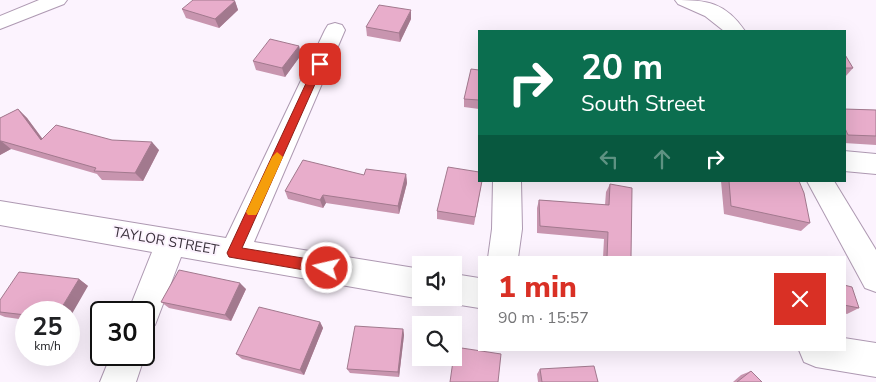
<!DOCTYPE html>
<meta charset="utf-8">
<style>
body{margin:0;font-family:"Nunito Sans",sans-serif;background:#f2f2f2;color:#202124;height:100vh;display:flex;flex-direction:column;font-size:19px;white-space:nowrap}
*{box-sizing:border-box;margin:0}
p{font-size:16px;color:#757577}
.icon{flex:none;width:28px;height:28px;fill:none;stroke:currentColor;stroke-width:2;stroke-linecap:round;stroke-linejoin:round}
.map{position:relative;flex:1;overflow:hidden}
.sheet{position:absolute;left:478px;top:256px;width:368px;height:95px;display:flex;flex-direction:column;background:#fff;border-radius:0px;box-shadow:0 5px 20px #0002}
.sheet>*{flex:none}
.top-card{position:absolute;left:478px;top:30px;width:368px;height:152px;border-radius:0px;box-shadow:0 5px 20px #0002;background:#0b6e4f;color:#fff;overflow:hidden}
.buttons{position:absolute;left:412px;top:256px;display:grid;gap:10px}
.buttons a{display:grid;place-items:center;width:50px;height:50px;border-radius:0px;background:#fff;box-shadow:0 5px 20px #0002;font-size:25px}
.speed{position:absolute;left:15px;top:301px;display:flex;gap:10px;font-size:25px;font-weight:700;text-align:center}
.speed>*{display:grid;place-content:center;width:65px;height:65px;border-radius:50%;background:#fff;box-shadow:0 5px 20px #0002;line-height:1}
.speed small{font-size:12px;font-weight:400}
.speed .limit{border:2px solid #111;border-radius:8px;background:#fff;color:#111}
.pin{position:absolute;display:grid;place-items:center;width:42px;height:42px;color:#fff;margin:-21px;border-radius:10px;box-shadow:0 2px 8px #0006}
.me{position:absolute;width:55px;margin:-28px;rotate:279deg;stroke-linejoin:round;filter:drop-shadow(0 0 4px #0008)}
.turn{display:flex;align-items:center;gap:18px;height:105px;padding:0 20px;font-size:22px}
.turn .icon{width:65px;height:65px;stroke-width:2.5}
.turn b{display:block;font-size:35px;line-height:42px}
.lanes{display:flex;align-items:center;height:48px;padding:0 20px;background:#0003;justify-content:center;gap:25px;direction:ltr}
.lanes .off{opacity:.35}
.round{display:grid;place-items:center;flex:none;width:52px;height:52px;border-radius:0px;background:#f2f2f2}
.headline{display:flex;align-items:center;justify-content:space-between;height:85px;padding:0 20px}
h1{font-size:30px;font-weight:800;line-height:38px;color:#d93025}
.map>svg:first-child{display:block}
.lines{fill:none;stroke-linecap:round;stroke-linejoin:round}
.minor-casing{stroke:#ae99b2;stroke-width:2}
.minor{fill:#fff;fill-rule:evenodd}
.wall{fill:#c895af}
.shaded-wall{fill:#a2798e}
.building{fill:#e8adcb;stroke:#a2798e}
.route{fill:#d93025;stroke:#8d1f18}
.slow{fill:#f59e0b}
.labels{text-anchor:middle;dominant-baseline:central;stroke-width:4;stroke-linejoin:round;paint-order:stroke}
.street-label{font-size:14px;fill:#3b323d;stroke:#fcf3fe}
</style>
<div class="map">
<svg width="876" height="382" viewBox="0 0 876 382">
<rect width="100%" height="100%" fill="#fcf3fe"/>
<g class="lines">
<g class="minor-casing">
<g id="minor">
<polygon points="39,0 67,0 64,4 0,29 0,16"/>
<path d="M675 0C707 0 725 2 745 31H724L705 16 678 4Z"/>
<polygon points="335,23 342,25 345,30 254,242 421,269 421,298 424,298 421,299 181,257 155,325 144,330 144,312 128,312 152,252 0,225 0,201 226,238 325,30 328,25"/>
<polygon points="844,151 876,154 876,174 844,171"/>
<polygon points="493,181 521,181 522,229 518,258 488,258 492,229"/>
<polygon points="807,181 834,181 876,250 876,292 865,288"/>
<polygon points="454,274 479,278 479,308 454,304 443,299 442,298 454,298"/>
<polygon points="844,338 876,343 876,377 816,367 804,362 799,350 844,350"/>
<polygon points="144,352 145,355 136,382 100,382 111,355 144,355"/>
</g>
</g>
<use href="#minor" class="minor"/>
</g>
<g class="wall">
<polygon points="235,1 238,10 219,28 186,18 182,9"/>
<polygon points="411,19 400,42 367,36 366,27"/>
<polygon points="299,46 301,55 285,77 256,70 253,61"/>
<polygon points="844,53 853,68 845,77 844,77"/>
<polygon points="479,70 479,109 464,107 464,99"/>
<polygon points="18,109 27,118 42,138 112,140 159,150 143,181 102,180 97,174 11,149 0,155 0,118"/>
<polygon points="844,109 876,110 876,145 844,143"/>
<polygon points="406,174 407,183 399,214 326,203 323,208 288,199 285,191 364,175"/>
<polygon points="482,181 474,225 437,219 437,211"/>
<polygon points="721,181 799,181 810,223 801,231 724,214"/>
<polygon points="610,184 631,258 603,258 604,239 537,233 537,208 539,200 605,205 606,192"/>
<polygon points="79,279 88,286 26,312 26,320 5,317 0,315 0,300"/>
<polygon points="844,285 859,308 847,314 844,313"/>
<polygon points="246,289 231,321 169,308 161,302"/>
<polygon points="320,322 323,328 304,375 242,359 236,354"/>
<polygon points="403,329 404,335 399,377 350,373 347,369"/>
<polygon points="540,369 598,382 538,382 537,374"/>
<polygon points="751,371 762,382 733,382 741,375"/>
</g>
<g class="shaded-wall">
<polygon points="235,1 238,10 219,28 215,19"/>
<polygon points="411,10 411,19 400,42 399,33"/>
<polygon points="299,46 301,55 285,77 282,68"/>
<polygon points="18,109 27,118 49,148 41,140"/>
<polygon points="0,141 1,141 11,149 0,155"/>
<polygon points="152,142 159,150 143,181 135,173"/>
<polygon points="406,174 407,183 399,214 398,206"/>
<polygon points="323,195 326,203 323,208 320,200"/>
<polygon points="79,279 88,286 69,319 69,312 59,312"/>
<polygon points="240,283 246,289 231,321 225,315"/>
<polygon points="320,322 323,328 304,375 300,370"/>
<polygon points="403,329 404,335 399,377 398,372"/>
</g>
<g class="building">
<polygon points="193,0 231,0 235,1 215,19 182,9"/>
<polygon points="379,5 411,10 399,33 366,27"/>
<polygon points="270,39 299,46 282,68 253,61"/>
<polygon points="844,53 853,68 844,68"/>
<polygon points="471,69 479,70 479,100 464,99"/>
<polygon points="18,109 41,140 56,125 112,140 152,142 135,173 94,171 96,168 1,141 0,141 0,118"/>
<polygon points="844,109 876,110 876,136 848,135 844,126"/>
<polygon points="303,160 364,175 366,169 406,174 398,206 323,195 320,200 285,191"/>
<polygon points="448,167 479,172 479,181 482,181 475,217 437,211"/>
<polygon points="729,181 799,181 804,193 810,223 731,206"/>
<polygon points="610,184 632,188 631,258 607,258 608,232 540,226 539,200 609,205"/>
<polygon points="179,270 240,283 225,315 161,302"/>
<polygon points="19,272 79,279 59,312 26,312 26,315 0,312 0,300"/>
<polygon points="844,285 852,287 859,308 844,305"/>
<polygon points="259,307 320,322 300,370 236,354"/>
<polygon points="355,326 403,329 398,372 347,369"/>
<polygon points="455,347 501,354 498,382 450,382"/>
<polygon points="594,366 598,382 542,382 540,369"/>
<polygon points="751,371 762,382 737,382"/>
</g>
<polygon class="route" points="320,61 324,64 242,248 327,262 332,264 334,268 332,272 327,274 229,257 227,253 315,64"/>
<polygon class="slow" points="277,152 283,157 258,212 256,215 248,215 246,212 272,157"/>
<g class="labels">
<g class="street-label">
<text transform="translate(166 241) rotate(10)">TAYLOR STREET</text>
</g>
</g>
</svg>
<div class="buttons">
<a><svg class="icon" aria-label="sound" viewBox="0 0 24 24"><path d="M4 9h4l5-4v14l-5-4H4zM17 9q2 3 0 6"/></svg></a>
<a><svg class="icon" aria-label="search" viewBox="0 0 24 24"><circle cx="10" cy="10" r="6"/><path d="M15 15l6 6"/></svg></a>
</div>
<div class="speed"><div>25<small>km/h</small></div><div class="limit">30</div></div>
<div class="pin" style="left:320px;top:64px;background:#d93025"><svg class="icon" aria-label="arrive" viewBox="0 0 24 24"><path d="M6 21V4h12l-3 4 3 4H6"/></svg></div>
<svg class="me" style="left:327px;top:268px" viewBox="-20 -20 40 40"><circle r="17" fill="#d93025" stroke="#fff" stroke-width="3"/><path d="M0-11L8 9 0 5-8 9z" fill="#fff"/></svg>
<div class="top-card">
<div class="turn"><svg class="icon" aria-label="right" viewBox="0 0 24 24"><path d="M7 20v-9h11M14 6l5 5-5 5"/></svg><div><b>20 m</b>South Street</div></div>
<div class="lanes"><svg class="icon off" aria-label="left" viewBox="0 0 24 24"><path d="M17 20v-9H6M10 6l-5 5 5 5"/></svg><svg class="icon off" aria-label="ahead" viewBox="0 0 24 24"><path d="M12 20V5M6 11l6-6 6 6"/></svg><svg class="icon" aria-label="right" viewBox="0 0 24 24"><path d="M7 20v-9h11M14 6l5 5-5 5"/></svg></div>
</div>
<section class="sheet">
<div class="headline"><div><h1>1 min</h1><p>90 m · 15:57</p></div><a class="round" style="background:#d93025;color:#fff"><svg class="icon" aria-label="close" viewBox="0 0 24 24"><path d="M6 6l12 12M18 6L6 18"/></svg></a></div>
</section>
</div>
